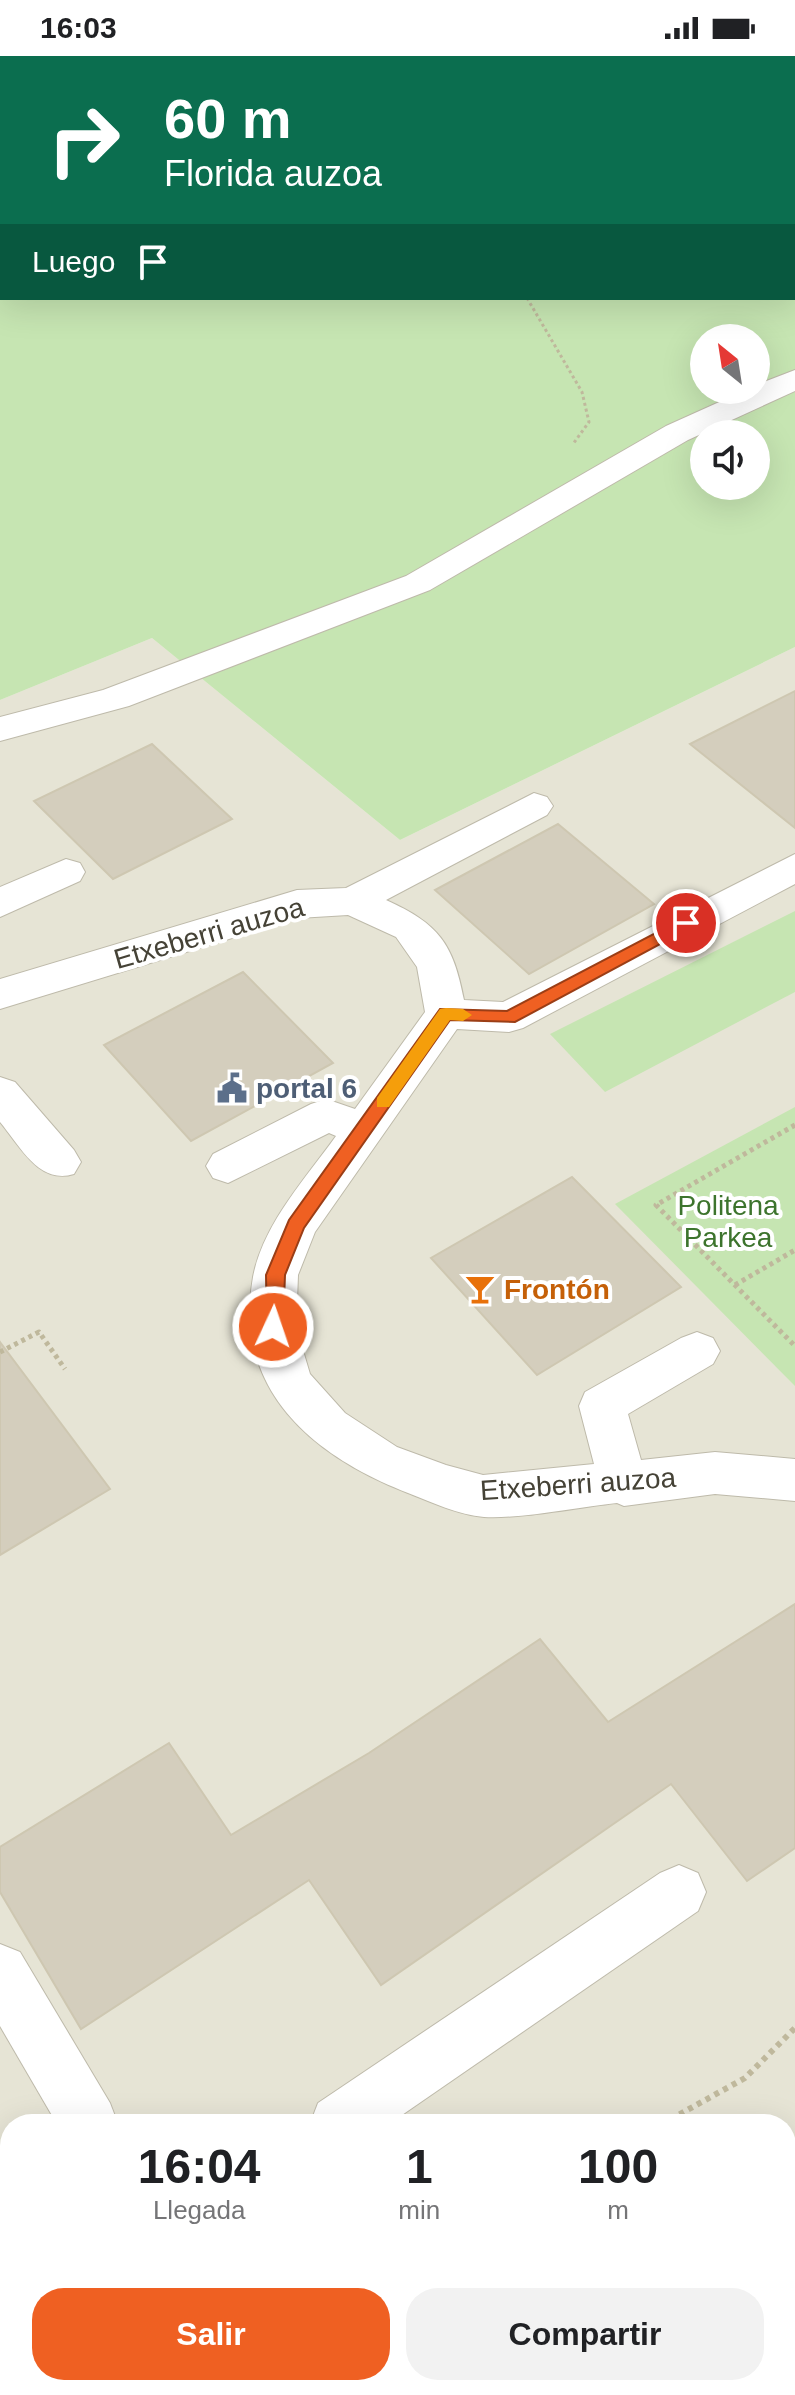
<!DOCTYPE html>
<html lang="es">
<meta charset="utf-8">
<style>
body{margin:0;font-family:Arial,sans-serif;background:#f2f2f2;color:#202124;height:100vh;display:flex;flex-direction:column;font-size:30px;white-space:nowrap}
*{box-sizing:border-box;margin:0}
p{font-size:26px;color:#757577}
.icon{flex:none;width:44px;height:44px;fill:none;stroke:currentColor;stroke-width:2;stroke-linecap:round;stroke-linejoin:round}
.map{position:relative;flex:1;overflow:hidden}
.sheet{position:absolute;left:0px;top:2058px;width:796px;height:282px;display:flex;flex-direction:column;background:#fff;border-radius:32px 32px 0 0;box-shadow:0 8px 32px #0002}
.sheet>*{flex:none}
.top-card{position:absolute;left:0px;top:0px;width:796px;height:244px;box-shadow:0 8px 32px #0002;background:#0b6e4f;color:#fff;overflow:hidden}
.needle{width:52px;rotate:330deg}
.tools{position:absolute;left:690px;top:268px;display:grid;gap:16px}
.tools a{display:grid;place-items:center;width:80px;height:80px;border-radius:50%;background:#fff;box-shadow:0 8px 32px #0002;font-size:40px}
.pin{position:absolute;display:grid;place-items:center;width:68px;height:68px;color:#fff;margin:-34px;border:4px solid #fff;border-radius:50%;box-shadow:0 2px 8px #0007}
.me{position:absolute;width:88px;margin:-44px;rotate:3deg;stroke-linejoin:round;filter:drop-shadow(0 0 6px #0008)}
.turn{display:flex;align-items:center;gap:28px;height:168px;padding:0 32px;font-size:36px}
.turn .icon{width:104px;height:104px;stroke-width:2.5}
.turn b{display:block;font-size:56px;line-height:68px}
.then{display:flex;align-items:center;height:76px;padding:0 32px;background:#0003;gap:16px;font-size:30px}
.eta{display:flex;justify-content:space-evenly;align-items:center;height:136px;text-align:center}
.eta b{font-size:48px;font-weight:600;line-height:56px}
.action{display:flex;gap:16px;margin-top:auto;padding:16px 32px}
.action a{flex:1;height:92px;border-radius:32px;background:#ef6022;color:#fff;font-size:32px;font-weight:600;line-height:92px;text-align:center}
.action a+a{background:#f2f2f2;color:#202124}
.status{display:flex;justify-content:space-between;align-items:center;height:56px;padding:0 40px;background:#fff;direction:ltr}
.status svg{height:22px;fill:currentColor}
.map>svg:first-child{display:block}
.residential{fill:#e6e4d5;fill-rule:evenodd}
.green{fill:#c6e5b2;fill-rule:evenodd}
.building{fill:#d4cebd;stroke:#cec7b1;stroke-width:2}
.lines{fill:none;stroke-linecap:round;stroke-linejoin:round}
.minor-casing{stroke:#bebaaa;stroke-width:2}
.path-far2{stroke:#bfb89c;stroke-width:3;stroke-dasharray:3 3;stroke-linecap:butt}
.path-far1{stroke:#bfb89c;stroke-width:5;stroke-dasharray:4 4;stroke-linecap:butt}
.path{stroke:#bfb89c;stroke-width:6;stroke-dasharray:5 5;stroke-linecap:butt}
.minor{fill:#fff;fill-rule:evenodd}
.route{fill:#ef6022;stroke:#9b3e16;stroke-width:2}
.slow{fill:#f59e0b}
.labels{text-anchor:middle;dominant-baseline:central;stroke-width:8;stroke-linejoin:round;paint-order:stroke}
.street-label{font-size:28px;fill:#454236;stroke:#fff}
.service-label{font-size:28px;font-weight:bold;fill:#4e5e75;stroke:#fff;text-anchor:start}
.park-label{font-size:28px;fill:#3d742d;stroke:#fff}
.food-label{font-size:28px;font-weight:bold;fill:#c56008;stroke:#fff;text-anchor:start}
</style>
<div class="status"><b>16:03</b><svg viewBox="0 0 49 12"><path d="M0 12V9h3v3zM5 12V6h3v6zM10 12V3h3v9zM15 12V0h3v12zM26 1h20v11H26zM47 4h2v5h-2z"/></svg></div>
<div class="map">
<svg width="795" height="2339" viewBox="0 0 795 2339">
<rect width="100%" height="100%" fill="#f3f1e7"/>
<path class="residential" d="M152 582 400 784 795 591V2339H0V644ZM10 2068H786V2330H10Z"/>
<g class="green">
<path d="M0 0H795V591L400 784 152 582 0 644ZM2 2H794V242H2ZM704 282H756V334H704ZM704 378H756V430H704Z"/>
<polygon points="795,855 795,936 605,1036 550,978"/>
<polygon points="795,1051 795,1330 615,1148"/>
</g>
<g class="building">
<polygon points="795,635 795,772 690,688"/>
<polygon points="152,688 232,763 113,823 34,745"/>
<polygon points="558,768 654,848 529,918 435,834"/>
<polygon points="243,916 333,1007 191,1085 104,989"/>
<polygon points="572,1121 681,1231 537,1319 431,1202"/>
<polygon points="0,1286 110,1433 0,1499"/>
<polygon points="795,1548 795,1792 747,1825 671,1728 381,1929 309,1824 81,1973 0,1836 0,1791 169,1687 231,1779 369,1697 540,1583 608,1666"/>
</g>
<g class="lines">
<g class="minor-casing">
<g id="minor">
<polygon points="795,314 795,335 688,384 430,534 129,650 0,685 0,661 103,634 406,520 666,370 746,334 756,334 756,329"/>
<path d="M534 737 547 741 553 750 547 759 386 844C439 868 453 887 464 944L503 946 795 798V828L523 972 509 976 457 973 315 1176 298 1219 296 1271 310 1318 345 1357 397 1391 446 1409 483 1419 594 1408 579 1350 585 1336 681 1282 697 1276 713 1282 720 1295 713 1308 628 1358 641 1404 715 1396 795 1403V1445L715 1438 624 1450 617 1447C578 1451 522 1463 484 1461 459 1459 431 1446 408 1437 313 1400 233 1334 253 1221 263 1168 306 1122 336 1080L329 1077 228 1127 213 1122 206 1110 213 1098 311 1048 326 1043 355 1053 425 956 417 911 396 881 348 859 298 862 0 953V923L297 834 346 832Z"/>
<polygon points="66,803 80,807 85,816 80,825 0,861 0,831"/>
<path d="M0 1021 15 1026 74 1094 81 1106 74 1118C39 1129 20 1090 0 1066Z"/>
<polygon points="679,1809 698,1817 706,1836 698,1855 389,2068 310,2068 318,2047 660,1817"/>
<polygon points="0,1888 20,1896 110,2047 118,2068 57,2068 0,1970"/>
<polygon points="795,2171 795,2240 786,2244 786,2175"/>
<polygon points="256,2330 322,2330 326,2339 260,2339"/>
<polygon points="668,2330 732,2330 728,2339 664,2339"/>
</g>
</g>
<g class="path-far2">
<polyline points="177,2 181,0"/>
<polyline points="527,242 582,336 589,366 573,388"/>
</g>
<g class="path-far1">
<polyline points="795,1069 656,1149 795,1290"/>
<polyline points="735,1229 795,1194"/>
<polyline points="0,1296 39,1276 65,1313"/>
</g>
<g class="path">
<polyline points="662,2068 745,2022 795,1972"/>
<polyline points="786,2309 795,2297"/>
<polyline points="169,2339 186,2330"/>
<polyline points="765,2339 771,2330"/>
</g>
<use href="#minor" class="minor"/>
</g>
<polygon class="route" points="686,861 692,863 692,871 515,966 450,964 304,1172 285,1219 283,1271 273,1279 267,1277 266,1219 289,1164 440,953 507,955"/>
<polygon class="slow" points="446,952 463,953 472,959 463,965 450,964 389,1051 377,1051 377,1042 440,953"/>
<defs>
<g id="civic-bare" transform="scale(2.4)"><path d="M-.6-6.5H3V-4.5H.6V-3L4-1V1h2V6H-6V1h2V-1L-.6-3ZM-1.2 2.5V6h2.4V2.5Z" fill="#5c6f8a" stroke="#fff" stroke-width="2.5" paint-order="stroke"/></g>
<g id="bar-bare" transform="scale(2.4)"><path d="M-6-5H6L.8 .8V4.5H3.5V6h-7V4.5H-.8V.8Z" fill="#e8710a" stroke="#fff" stroke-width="2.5" paint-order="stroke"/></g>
</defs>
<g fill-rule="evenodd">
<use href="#civic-bare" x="232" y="1032"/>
<use href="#bar-bare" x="480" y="1233"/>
</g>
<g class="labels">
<g class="street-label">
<text transform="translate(209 877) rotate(-16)">Etxeberri auzoa</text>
<text transform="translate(578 1428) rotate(-4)">Etxeberri auzoa</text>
</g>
<g class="service-label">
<text x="256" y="1032">portal 6</text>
</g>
<g class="park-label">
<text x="728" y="1149">Politena<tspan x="728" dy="32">Parkea</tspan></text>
</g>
<g class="food-label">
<text x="504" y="1233">Frontón</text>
</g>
</g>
</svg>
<div class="tools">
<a><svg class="needle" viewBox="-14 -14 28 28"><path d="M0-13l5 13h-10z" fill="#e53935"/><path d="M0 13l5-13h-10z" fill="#757577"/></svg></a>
<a><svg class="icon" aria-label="sound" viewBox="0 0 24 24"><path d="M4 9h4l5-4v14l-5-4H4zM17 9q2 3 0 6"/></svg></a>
</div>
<div class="pin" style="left:686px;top:867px;background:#d93025"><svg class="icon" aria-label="arrive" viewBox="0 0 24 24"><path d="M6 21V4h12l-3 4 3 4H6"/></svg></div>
<svg class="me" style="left:273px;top:1271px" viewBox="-20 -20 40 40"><circle r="17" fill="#ef6022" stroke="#fff" stroke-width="3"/><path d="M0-11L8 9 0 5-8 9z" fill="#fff"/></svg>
<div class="top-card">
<div class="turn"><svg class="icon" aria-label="right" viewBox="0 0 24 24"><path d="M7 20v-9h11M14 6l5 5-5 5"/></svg><div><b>60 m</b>Florida auzoa</div></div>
<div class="then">Luego<svg class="icon" aria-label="arrive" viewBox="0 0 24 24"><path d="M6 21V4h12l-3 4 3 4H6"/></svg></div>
</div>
<section class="sheet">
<div class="eta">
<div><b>16:04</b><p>Llegada</p></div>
<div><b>1</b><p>min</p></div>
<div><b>100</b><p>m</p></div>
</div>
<div class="action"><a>Salir</a><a>Compartir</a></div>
</section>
</div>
